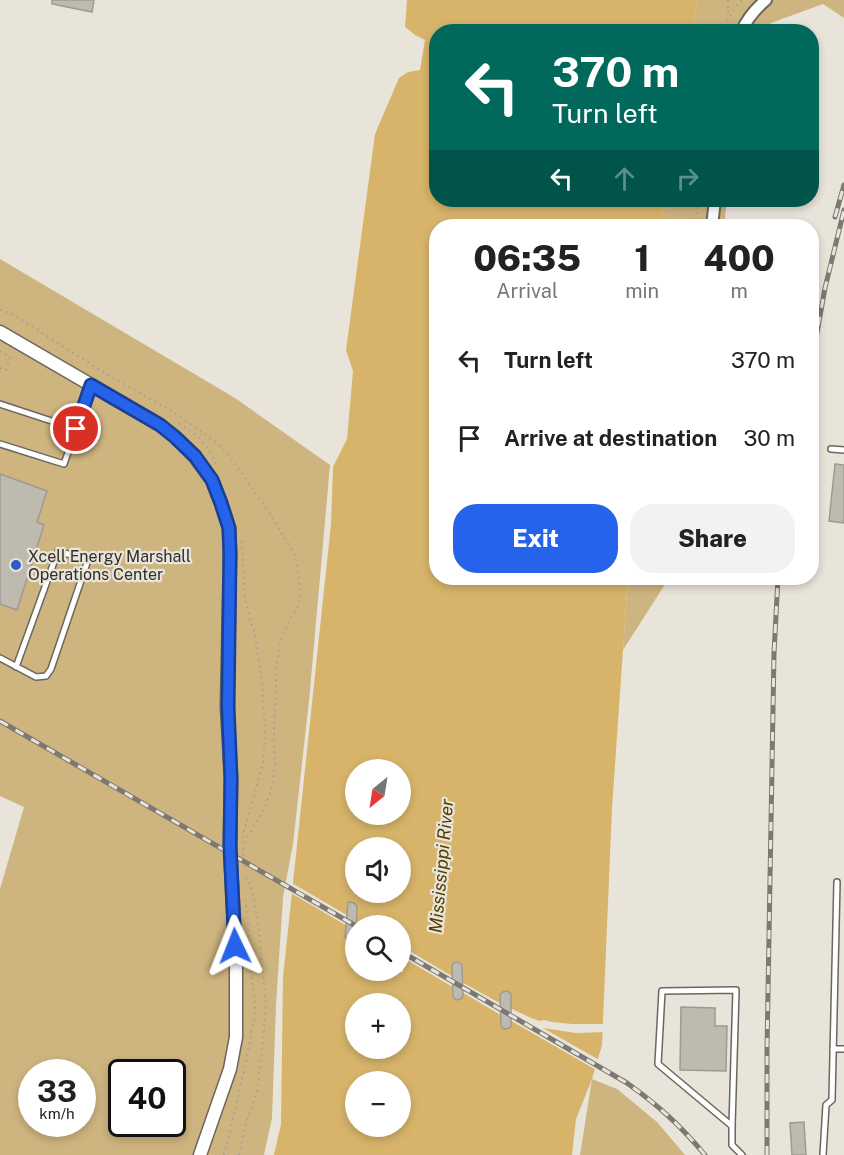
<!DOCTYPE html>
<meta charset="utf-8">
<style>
body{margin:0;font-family:"Public Sans",sans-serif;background:#f2f2f2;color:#222;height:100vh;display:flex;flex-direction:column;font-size:22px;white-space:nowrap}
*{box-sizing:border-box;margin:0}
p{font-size:20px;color:#767676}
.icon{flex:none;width:33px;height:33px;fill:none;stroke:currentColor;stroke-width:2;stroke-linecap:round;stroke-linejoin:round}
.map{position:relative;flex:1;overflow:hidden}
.details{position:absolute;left:429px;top:219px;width:390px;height:366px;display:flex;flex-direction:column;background:#fff;border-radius:24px;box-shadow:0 3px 9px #0003}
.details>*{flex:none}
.banner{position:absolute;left:429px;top:24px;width:390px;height:183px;border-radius:24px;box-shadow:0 3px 9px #0003;background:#00695c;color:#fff;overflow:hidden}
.needle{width:39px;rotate:210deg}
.controls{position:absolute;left:345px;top:759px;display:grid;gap:12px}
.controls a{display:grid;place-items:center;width:66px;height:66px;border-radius:50%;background:#fff;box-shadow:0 3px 9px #0003;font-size:30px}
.speed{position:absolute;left:18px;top:1059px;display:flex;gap:12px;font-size:30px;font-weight:700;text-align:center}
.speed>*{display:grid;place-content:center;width:78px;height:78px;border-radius:50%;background:#fff;box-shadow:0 3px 9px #0003;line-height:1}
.speed small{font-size:15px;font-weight:400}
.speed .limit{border:3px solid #111;border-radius:9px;background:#fff;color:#111}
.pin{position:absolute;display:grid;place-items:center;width:51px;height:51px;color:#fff;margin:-26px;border:3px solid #fff;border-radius:50%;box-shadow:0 2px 6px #0007}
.me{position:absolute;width:66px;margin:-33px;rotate:358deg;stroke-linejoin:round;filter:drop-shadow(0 0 4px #0008)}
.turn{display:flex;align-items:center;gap:21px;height:126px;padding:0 24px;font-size:27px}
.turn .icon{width:78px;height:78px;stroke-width:2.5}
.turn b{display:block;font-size:42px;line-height:51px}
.lanes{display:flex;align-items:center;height:57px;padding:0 24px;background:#0003;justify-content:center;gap:30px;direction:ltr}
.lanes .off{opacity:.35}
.eta{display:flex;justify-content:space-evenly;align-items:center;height:102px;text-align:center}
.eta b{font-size:36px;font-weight:800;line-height:42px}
.button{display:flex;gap:12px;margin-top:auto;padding:12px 24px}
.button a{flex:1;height:69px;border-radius:24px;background:#2563eb;color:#fff;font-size:24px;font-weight:800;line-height:69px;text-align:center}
.button a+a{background:#f2f2f2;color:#222}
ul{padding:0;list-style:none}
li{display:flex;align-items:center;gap:18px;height:78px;padding:0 24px}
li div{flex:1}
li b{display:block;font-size:22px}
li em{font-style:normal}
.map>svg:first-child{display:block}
.green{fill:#ceb47f;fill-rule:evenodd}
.water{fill:#d7b46a;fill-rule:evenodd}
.pier{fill:#e9e4da}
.building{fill:#bfbab0;stroke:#9f9a91;stroke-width:1.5}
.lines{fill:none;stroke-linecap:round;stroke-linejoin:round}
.service-casing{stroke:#6c675e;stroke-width:8}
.minor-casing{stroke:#6c675e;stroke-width:14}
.tertiary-casing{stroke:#6c675e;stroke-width:15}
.path{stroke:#a4a098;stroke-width:2;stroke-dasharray:1.5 4.5;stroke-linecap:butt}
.service{stroke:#fff;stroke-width:5}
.minor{stroke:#fff;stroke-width:10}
.tertiary{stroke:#fff;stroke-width:12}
.rail-casing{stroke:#7c7872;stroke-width:5}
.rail{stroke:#e9e4da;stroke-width:3;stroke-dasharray:9;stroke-linecap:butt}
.route-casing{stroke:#184099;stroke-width:15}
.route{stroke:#2563eb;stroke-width:10}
.poi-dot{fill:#2f5ac9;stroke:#e9e4da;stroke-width:2}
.labels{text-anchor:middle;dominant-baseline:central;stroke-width:4.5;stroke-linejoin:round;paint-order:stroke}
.poi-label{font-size:16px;fill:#302e2a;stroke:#e9e4da;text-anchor:start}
.water-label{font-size:18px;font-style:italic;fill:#533c00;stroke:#e9e4da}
</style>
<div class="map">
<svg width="844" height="1155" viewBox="0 0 844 1155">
<rect width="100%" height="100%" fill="#e9e4da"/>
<g class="green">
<polygon points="698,0 844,0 844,18 823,4 771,23 767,31 692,32"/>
<polygon points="667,200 727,200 724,226 660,226"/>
<path d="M0 259 235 398 330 465 309 701 293 844 283 897 276 1005 272 1118 264 1155H0V889L24 807 0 796ZM32 1072H82V1124H32ZM122 1072H172V1124H122Z"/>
<polygon points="628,578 669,578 623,650"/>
<polygon points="592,1079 617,1089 657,1122 685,1155 580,1155"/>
</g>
<path class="water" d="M407 0H698L692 31 436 32V200H667L660 226H436V578H628L612 808 602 1045 592 1079 576 1119 572 1155H274L281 1124 283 977 331 524 333 467 347 439 353 371 346 350 375 134 399 78 408 72 420 70 425 40 415 35 405 27ZM356 770H400V814H356ZM356 848H400V892H356ZM351 903H354L357 906 356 925 400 926 401 931 406 935 403 972 395 970H356L355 939ZM455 962H459L462 965 463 996 461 999 456 1000 453 997 452 965ZM356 1004H400V1048H356ZM356 1082H400V1126H356Z"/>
<g class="pier">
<polygon points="290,882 350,917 349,927 289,892"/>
<polygon points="403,947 455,978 456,989 402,957"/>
<polygon points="460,981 503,1005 504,1017 460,991"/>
<polygon points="508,1007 531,1018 540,1021 544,1020 552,1022 572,1024 606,1024 606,1032 576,1033 543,1028 601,1061 598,1071 508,1019"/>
</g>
<g class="building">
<polygon points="52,0 94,0 92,12 52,4"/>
<polygon points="835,464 844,465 844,523 829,521"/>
<polygon points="0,474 47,491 37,522 44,525 17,610 0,604"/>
<polygon points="348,902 354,903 357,906 356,942 348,941 345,937"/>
<polygon points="455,962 458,962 462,965 463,996 461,999 456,1000 453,997 452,965"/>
<polygon points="507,991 511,994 511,1026 509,1028 504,1029 501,1026 500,994 503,992"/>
<polygon points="681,1007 715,1008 715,1026 727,1026 726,1071 680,1070"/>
<polygon points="804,1122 806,1155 792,1155 790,1123"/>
</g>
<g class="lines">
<g class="service-casing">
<g id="service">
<polyline points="0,404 76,429"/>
<polyline points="0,444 64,464 91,386"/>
<polyline points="831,449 844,450"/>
<polyline points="0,658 36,677 46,676 51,669 88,560 58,551 16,667"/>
<polyline points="833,1049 844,1049"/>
<polyline points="732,1126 658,1064 662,991 736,990 732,1126 732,1145 742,1155"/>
<polyline points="823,1155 826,1105 832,1100 837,882"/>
</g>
</g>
<g class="minor-casing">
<g id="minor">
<path d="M741 32C747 19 755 9 766 0"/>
<polyline points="712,226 715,200"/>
</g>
</g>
<g class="tertiary-casing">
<polyline id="tertiary" points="0,332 160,425 175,437 195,457 212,480 221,503 229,528 230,554 227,707 231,778 230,846 236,968 236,1037 230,1069 200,1155"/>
</g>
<g class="path">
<polyline points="728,0 728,13 729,17"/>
<polyline points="722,32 732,12 742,0"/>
<polyline points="695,226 699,200"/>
<polyline points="0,310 14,315 103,372 173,412 217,443 230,457 269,512 295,555 301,594 297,609 287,624 280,642 277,663 274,735 275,764 272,787 265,808 245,841"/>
<polyline points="0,351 10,357 6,370 0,368"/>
<path d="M179 424C200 435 208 447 218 468"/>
<polyline points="242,541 244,589 247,607 255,636 262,681 265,732 263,763 244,831 243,844 244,867"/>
<polyline points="224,1155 245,1067 255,1013 255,1002 250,968 248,920 245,900"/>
<polyline points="239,1155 244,1129 257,1092 262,1052 266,1006 258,920 251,886 244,875"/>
</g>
<use href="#service" class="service"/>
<use href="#minor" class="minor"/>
<use href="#tertiary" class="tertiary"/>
<g class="rail-casing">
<g id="rail">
<polyline points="835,217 844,185"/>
<polyline points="812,361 825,288 844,210"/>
<polyline points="0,721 356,926"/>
<path d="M400 951 627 1083C659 1106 680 1125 705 1155"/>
<polyline points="767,1155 767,1049 774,653 778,578"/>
</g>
</g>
<use href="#rail" class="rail"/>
</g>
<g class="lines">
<g class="route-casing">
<polyline id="route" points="76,429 91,385 160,425 175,437 195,456 212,480 221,503 229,528 230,554 228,707 231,778 230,846 235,946"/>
</g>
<use href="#route" class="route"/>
</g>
<circle class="poi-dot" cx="16" cy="565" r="6"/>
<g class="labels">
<g class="poi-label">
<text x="28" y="556">Xcell Energy Marshall<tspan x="28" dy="18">Operations Center</tspan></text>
</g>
<g class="water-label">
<text transform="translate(441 866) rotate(-85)">Mississippi River</text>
</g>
</g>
</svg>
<div class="controls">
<a><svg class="needle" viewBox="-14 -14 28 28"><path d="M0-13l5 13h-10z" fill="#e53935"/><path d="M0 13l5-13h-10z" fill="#767676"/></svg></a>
<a><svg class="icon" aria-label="sound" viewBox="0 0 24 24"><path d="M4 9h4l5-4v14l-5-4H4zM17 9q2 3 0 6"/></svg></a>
<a><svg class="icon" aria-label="search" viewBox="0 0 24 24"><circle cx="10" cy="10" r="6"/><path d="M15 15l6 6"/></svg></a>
<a>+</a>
<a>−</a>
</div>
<div class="speed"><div>33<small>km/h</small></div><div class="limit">40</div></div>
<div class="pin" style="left:76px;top:429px;background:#d93025"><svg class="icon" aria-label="arrive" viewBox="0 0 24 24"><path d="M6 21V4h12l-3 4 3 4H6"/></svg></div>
<svg class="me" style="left:235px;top:946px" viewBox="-20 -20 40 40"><path d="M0-17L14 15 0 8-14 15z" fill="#2563eb" stroke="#fff" stroke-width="4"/></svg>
<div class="banner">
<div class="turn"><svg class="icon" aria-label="left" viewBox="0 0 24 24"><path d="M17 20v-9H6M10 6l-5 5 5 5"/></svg><div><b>370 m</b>Turn left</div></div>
<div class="lanes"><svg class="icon" aria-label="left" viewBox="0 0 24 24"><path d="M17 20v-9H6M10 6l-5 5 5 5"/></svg><svg class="icon off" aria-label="ahead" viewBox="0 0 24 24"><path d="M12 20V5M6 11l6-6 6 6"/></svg><svg class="icon off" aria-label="right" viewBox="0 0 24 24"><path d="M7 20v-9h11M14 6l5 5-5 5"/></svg></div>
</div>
<section class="details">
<div class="eta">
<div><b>06:35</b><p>Arrival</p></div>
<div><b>1</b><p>min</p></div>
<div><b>400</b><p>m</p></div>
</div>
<ul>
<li><svg class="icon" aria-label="left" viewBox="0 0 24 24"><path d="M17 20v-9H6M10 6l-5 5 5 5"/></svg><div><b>Turn left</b></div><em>370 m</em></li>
<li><svg class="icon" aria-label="arrive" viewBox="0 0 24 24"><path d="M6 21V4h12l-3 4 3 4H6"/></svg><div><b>Arrive at destination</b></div><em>30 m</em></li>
</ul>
<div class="button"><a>Exit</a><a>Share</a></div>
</section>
</div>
